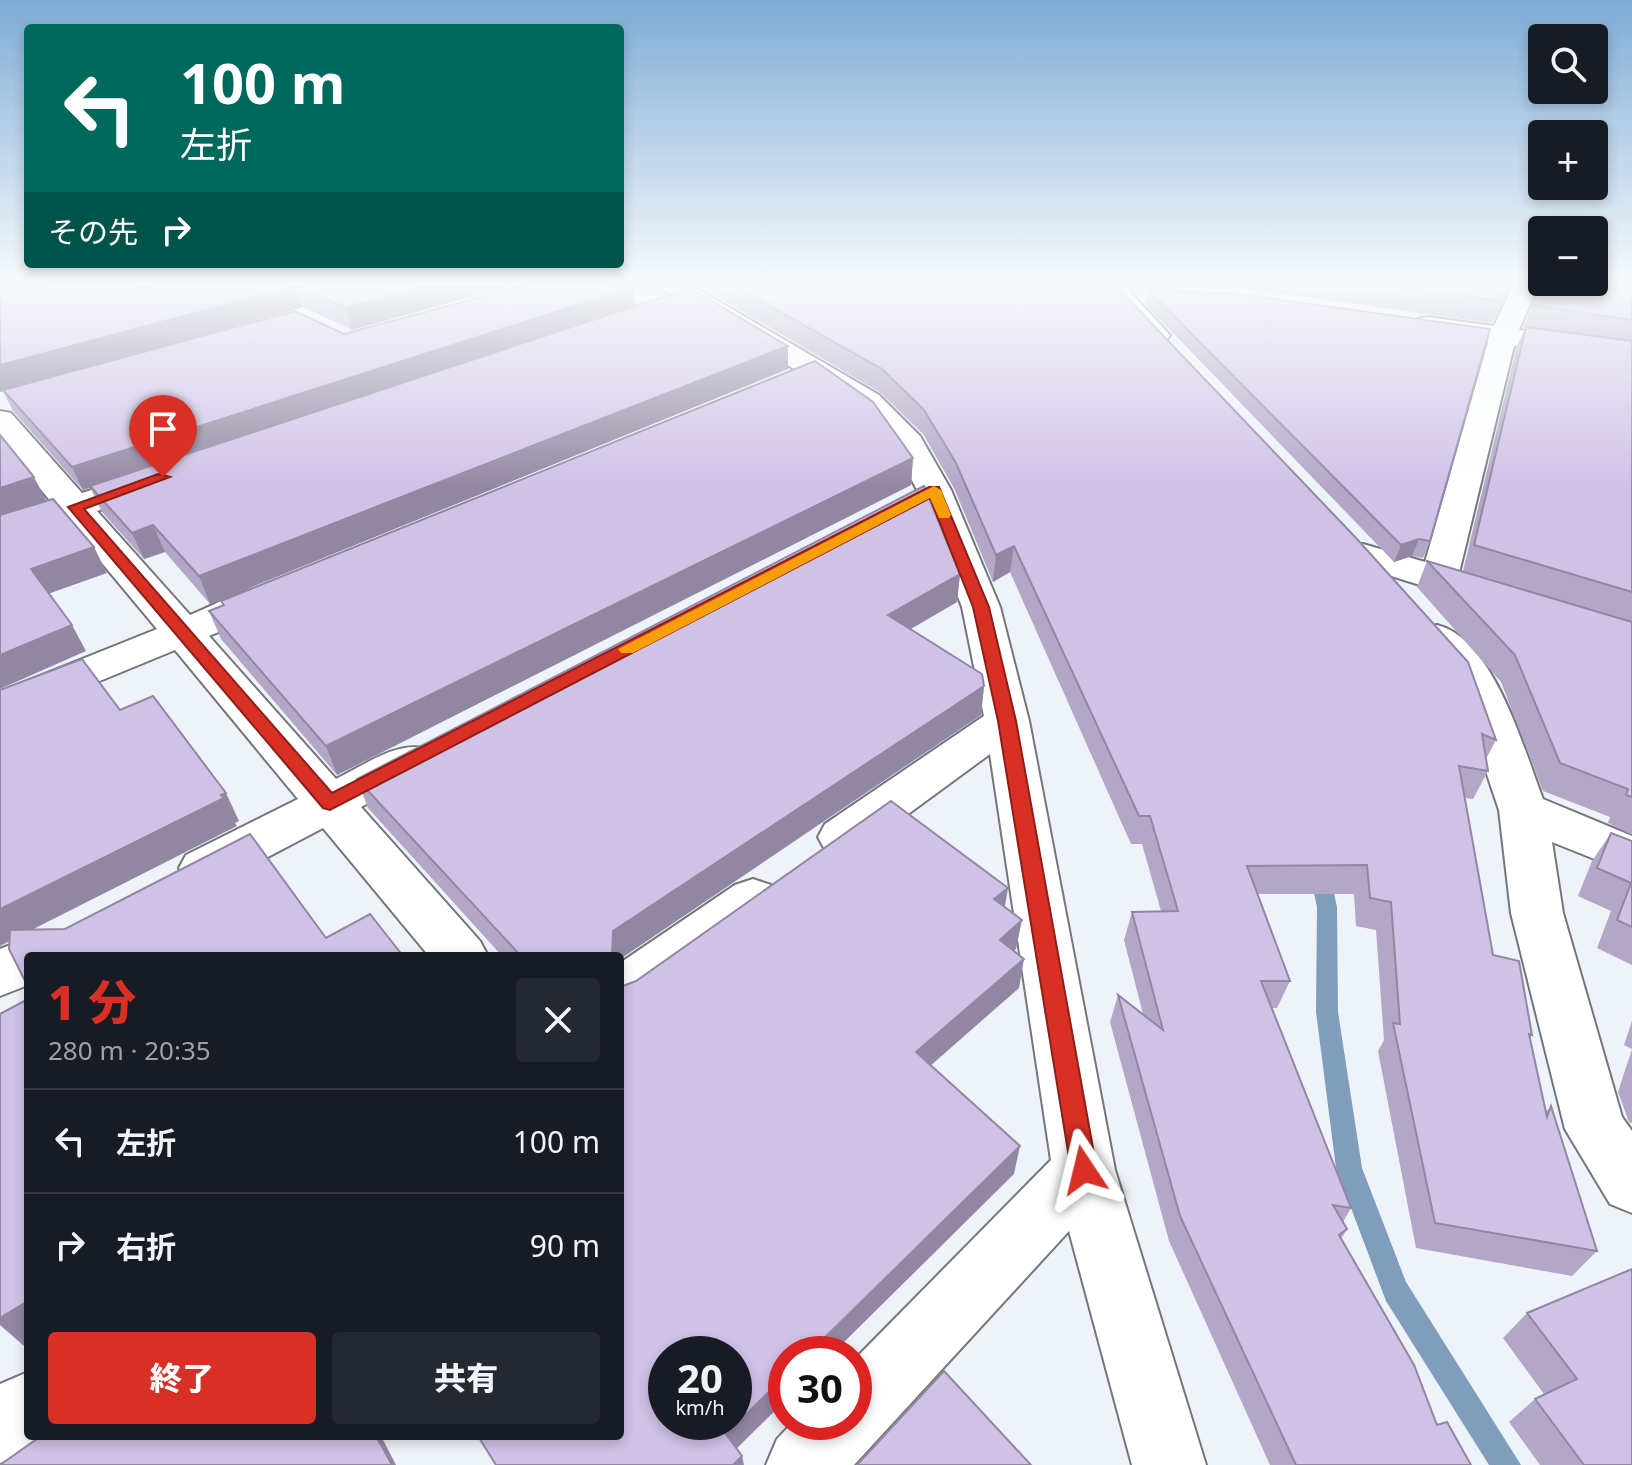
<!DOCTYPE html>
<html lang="ja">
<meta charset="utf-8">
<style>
body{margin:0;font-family:"Noto Sans","Noto Sans JP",sans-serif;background:#242831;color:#f1f3f6;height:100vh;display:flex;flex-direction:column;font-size:30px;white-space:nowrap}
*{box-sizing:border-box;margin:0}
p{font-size:26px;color:#9ea1a6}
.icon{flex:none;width:44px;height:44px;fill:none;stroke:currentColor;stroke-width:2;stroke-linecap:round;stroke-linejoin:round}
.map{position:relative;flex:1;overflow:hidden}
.drawer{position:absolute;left:24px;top:952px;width:600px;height:488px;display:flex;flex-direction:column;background:#171b24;border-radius:8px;box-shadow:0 4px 12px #0003}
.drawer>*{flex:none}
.guide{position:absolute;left:24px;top:24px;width:600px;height:244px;border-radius:8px;box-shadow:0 4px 12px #0003;background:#00695c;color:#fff;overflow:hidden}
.controls{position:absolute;left:1528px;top:24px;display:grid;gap:16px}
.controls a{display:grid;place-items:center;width:80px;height:80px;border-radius:8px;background:#171b24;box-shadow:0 4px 12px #0003;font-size:40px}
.speed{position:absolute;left:648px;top:1336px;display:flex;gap:16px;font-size:40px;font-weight:700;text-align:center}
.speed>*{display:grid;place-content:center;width:104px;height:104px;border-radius:50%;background:#171b24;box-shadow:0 4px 12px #0003;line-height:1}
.speed small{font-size:20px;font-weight:400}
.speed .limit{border:12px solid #d22;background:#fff;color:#111}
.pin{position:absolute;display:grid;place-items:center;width:68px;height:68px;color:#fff;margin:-82px -34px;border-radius:50% 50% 50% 0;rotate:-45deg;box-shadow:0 0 8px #0007}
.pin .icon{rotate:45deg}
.me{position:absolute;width:88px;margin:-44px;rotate:350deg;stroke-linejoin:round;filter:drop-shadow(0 0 6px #0008)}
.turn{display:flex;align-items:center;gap:28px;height:168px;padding:0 24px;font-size:36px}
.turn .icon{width:104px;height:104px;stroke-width:2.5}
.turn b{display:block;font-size:56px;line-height:68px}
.then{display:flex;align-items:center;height:76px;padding:0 24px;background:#0003;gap:16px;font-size:30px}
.round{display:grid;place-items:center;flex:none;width:84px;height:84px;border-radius:8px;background:#242831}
.summary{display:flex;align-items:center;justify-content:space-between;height:136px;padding:0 24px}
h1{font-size:48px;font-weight:800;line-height:60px;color:#d93025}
.action{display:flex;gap:16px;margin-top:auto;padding:16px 24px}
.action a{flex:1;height:92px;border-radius:8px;background:#d93025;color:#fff;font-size:32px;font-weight:800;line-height:92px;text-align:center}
.action a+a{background:#242831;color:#f1f3f6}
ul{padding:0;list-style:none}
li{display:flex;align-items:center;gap:24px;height:104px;padding:0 24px;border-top:2px solid #363941}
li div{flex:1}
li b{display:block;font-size:30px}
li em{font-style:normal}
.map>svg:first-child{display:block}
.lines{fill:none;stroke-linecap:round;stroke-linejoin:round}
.stream{fill:#809dbb;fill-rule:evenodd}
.street-casing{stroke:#73777c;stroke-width:4}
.street{fill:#fff;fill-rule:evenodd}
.wall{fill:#b3a6c7}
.shaded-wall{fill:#9287a2}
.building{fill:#d0c1e7;stroke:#9287a2;stroke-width:2;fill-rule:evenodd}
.route{fill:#d93025;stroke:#8d1f18;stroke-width:2}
.slow{fill:#f59e0b}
</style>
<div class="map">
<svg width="1632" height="1465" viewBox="0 0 1632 1465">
<rect width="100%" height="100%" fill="#eef3f9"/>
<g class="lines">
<polygon class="stream" points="1319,862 1326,865 1329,870 1337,907 1338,1012 1362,1168 1406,1282 1521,1465 1489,1465 1386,1301 1336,1168 1316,1012 1317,907 1309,870 1312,865"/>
<g class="street-casing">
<g id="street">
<polygon points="98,283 169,283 156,291 0,311 0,295"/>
<polygon points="657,283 687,283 879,395 920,436 951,490 1000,607 1029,721 1115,1170 1206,1465 1132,1465 1069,1231 854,1465 766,1465 777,1439 793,1422 854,1422 854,1360 1051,1160 990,754 859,850 842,855 825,850 818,837 825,824 984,716 962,607 917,490 895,447 857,407 660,288"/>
<polygon points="1106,283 1130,283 1131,293 1170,335 1166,341 1146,341 1109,300"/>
<polygon points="1514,283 1539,283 1519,330 1632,346 1632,362 1514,346 1459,573 1481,580 1487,588 1481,596 1468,599 1455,596 1350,563 1345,555 1350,547 1363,544 1425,562 1488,342 1428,333 1418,331 1414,325 1418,319 1428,317 1494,326"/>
<path d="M0 411 11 413 82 493 154 470 166 473 171 480 166 487 97 511 190 615C218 604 253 581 283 589L288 597 283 605 209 636 336 779C365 765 397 740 429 749L436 760 429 771 361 807 480 941 488 956H429L323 828 222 881 204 887 186 881 179 868 186 855 298 799 175 650 0 722V692L157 629 67 521 0 543V520L52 503 0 440Z"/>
<path d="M1437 625C1494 639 1524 750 1543 799L1632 836V874L1552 842 1563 913 1622 1117 1632 1131V1213L1610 1204 1565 1129 1511 913 1499 810 1458 688 1417 637 1423 628Z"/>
<polygon points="753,879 771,885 778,899 771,913 639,1008 620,1015 620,963 735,885"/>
<polygon points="28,938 47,945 53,956 28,956 28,985 0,996 0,949"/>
<polygon points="28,1372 28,1436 50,1436 26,1453 0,1463 0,1384"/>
</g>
</g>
<use href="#street" class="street"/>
</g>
<g class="wall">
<polygon points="0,283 137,288 520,283 352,330 303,307 79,370 344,334 633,287 635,306 406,382 788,346 788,369 210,604 165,552 144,559 102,512 90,487 83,490 13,411 3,391 0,392"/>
<polygon points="699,283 1113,283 1496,740 1486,759 1488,771 1473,799 1465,798 1493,955 1532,1035 1530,1039 1546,1112 1551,1106 1597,1251 1572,1276 1416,1248 1378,1051 1384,1040 1376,930 1356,926 1354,894 1257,894 1290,981 1277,1008 1272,1008 1351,1208 1343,1222 1347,1229 1341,1239 1437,1425 1471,1465 1270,1465 1169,1241 1110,1022 1118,995 1143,1014 1124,940 1132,912 1161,911 1142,844 1131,844 1010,572 993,582 954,488 923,434 881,393 699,286"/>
<polygon points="1171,283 1511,283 1492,323 1234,287"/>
<polygon points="1540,283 1632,283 1632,835 1608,823 1610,817 1543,791 1501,682 1417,587 1427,561 1463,571 1516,349 1525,328 1523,328 1541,284"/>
<polygon points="1148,290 1430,541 1423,558 1412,556 1394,562 1145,304"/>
<polygon points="913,458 911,485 337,775 221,639 209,611 223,605 221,601"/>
<polygon points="960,574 957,602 911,629 984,686 981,715 620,959 620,956 502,956 368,808 357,779"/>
<polygon points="1611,833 1632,841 1632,965 1597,948 1611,911 1578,896 1592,861"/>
<polygon points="1632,1021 1632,1123 1629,1122 1618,1092 1632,1049 1624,1045"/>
<polygon points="1632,1269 1632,1465 1540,1465 1509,1422 1535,1399 1544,1394 1503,1338 1527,1313"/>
</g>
<g class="shaded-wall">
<polygon points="0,283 61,283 0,292"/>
<polygon points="440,283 520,283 352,330 346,308"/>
<polygon points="1509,283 1511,283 1492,323 1501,301"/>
<polygon points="297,286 303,307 0,392 0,365"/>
<polygon points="633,287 635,306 83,490 72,467"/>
<polygon points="788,346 788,369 210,604 199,576"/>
<polygon points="913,458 911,485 337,775 326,746"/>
<polygon points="34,477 47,502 0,517 0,488"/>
<polygon points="153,525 165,552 144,559 132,533"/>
<polygon points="1419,539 1412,556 1394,562 1401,545"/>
<polygon points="1014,546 1010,572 993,582 996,555"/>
<polygon points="94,547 107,573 45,595 31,569"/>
<polygon points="960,574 957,602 886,643 888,615"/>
<polygon points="72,625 86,651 0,689 0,655"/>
<polygon points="984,686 981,715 620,959 620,956 612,956 613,931"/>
<polygon points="226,793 239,821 235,823 237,826 0,946 0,909"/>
<polygon points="1008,888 1003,918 994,899"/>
<polygon points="1022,920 1016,949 995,969 1000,940"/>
<polygon points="1024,959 1019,988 913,1081 916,1052"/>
<polygon points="1020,1146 1014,1174 832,1354 808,1354"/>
<polygon points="28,1301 28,1343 24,1346 0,1325 0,1318"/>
<polygon points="786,1375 786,1400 729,1456 726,1434"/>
<polygon points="376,1436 381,1436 396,1465 392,1465"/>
<polygon points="742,1456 744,1465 733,1465"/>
</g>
<g class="building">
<polygon points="65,283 131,283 137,288 167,283 440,283 346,308 297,286 0,365 0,290"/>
<polygon points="533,283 625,283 633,287 72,467 3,390 295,311 344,334"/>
<polygon points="729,283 1113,283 1357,539 1468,662 1496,740 1482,734 1488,771 1459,766 1493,955 1519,961 1532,1035 1529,1034 1547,1117 1551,1106 1597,1251 1435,1223 1393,1023 1400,1024 1391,902 1370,898 1367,865 1247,866 1290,981 1261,981 1351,1208 1333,1205 1347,1229 1339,1235 1414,1365 1437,1425 1447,1422 1471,1465 1296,1465 1180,1216 1118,995 1163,1030 1132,912 1178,911 1150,816 1139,816 1014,546 996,555 956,463 924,410 882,369"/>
<polygon points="1367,283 1509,283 1501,301"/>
<polygon points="1542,283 1632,283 1632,320 1532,305"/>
<polygon points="690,288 788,346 199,576 153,525 132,533 90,486"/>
<polygon points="1148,290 1237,294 1490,329 1430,541 1419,539 1401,545"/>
<polygon points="1526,327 1632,341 1632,592 1474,545"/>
<polygon points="815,361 873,402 913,458 326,746 209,611 224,605 221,601"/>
<polygon points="0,435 34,477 0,488"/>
<polygon points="924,486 960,574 888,615 982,674 984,686 613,931 612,956 521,956 357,779"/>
<polygon points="53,499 94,547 31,569 72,625 0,655 0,515"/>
<polygon points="1427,561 1632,622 1632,797 1626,795 1628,789 1560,763 1515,655"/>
<polygon points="82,659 120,710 153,696 226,793 221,795 224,798 0,909 0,690"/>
<path d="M891 801 1008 888 994 899 1022 920 1000 940 1024 959 916 1052 1020 1146 808 1354H786V1375L726 1434 742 1456 733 1465H496L478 1436H620V987L636 981ZM666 1354H734V1422H666Z"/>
<polygon points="1611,833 1632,841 1632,927 1617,920 1631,883 1597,868"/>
<polygon points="250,834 326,938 370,914 403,956 28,956 28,987 9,949 10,930 65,929"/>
<polygon points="28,999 28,1301 0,1318 0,1014"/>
<polygon points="1632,1269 1632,1465 1584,1465 1535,1399 1577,1379 1527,1313"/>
<polygon points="944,1371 1031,1465 857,1465"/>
<polygon points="41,1436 376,1436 392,1465 0,1465"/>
</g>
<linearGradient id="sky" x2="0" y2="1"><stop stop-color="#7eabd6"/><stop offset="0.58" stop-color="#f7fafc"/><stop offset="1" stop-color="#f7fafc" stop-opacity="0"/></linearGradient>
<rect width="1632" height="488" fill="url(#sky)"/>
<polygon class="route" points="158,474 170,477 84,509 332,793 929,487 939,487 989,607 1016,721 1097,1170 1093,1178 1084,1182 1075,1178 1071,1170 998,721 973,607 930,498 330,810 323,808 68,507"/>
<polygon class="slow" points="934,486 941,490 951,515 949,518 939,518 930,498 633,653 621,653 618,649"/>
</svg>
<div class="controls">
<a><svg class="icon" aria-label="search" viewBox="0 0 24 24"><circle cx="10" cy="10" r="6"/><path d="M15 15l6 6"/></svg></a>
<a>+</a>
<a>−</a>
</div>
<div class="speed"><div>20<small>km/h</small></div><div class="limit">30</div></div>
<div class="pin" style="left:163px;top:477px;background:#d93025"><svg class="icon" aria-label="arrive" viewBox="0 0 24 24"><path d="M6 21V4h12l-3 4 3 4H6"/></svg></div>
<svg class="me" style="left:1084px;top:1170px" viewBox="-20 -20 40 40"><path d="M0-17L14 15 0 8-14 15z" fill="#d93025" stroke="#fff" stroke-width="4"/></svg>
<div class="guide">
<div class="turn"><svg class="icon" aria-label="left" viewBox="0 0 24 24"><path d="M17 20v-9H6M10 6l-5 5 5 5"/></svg><div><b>100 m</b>左折</div></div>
<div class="then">その先<svg class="icon" aria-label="right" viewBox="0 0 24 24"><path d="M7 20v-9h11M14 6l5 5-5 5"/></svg></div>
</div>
<section class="drawer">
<div class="summary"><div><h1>1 分</h1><p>280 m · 20:35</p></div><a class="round"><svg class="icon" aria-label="close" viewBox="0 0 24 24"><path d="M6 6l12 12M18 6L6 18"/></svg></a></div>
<ul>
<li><svg class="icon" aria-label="left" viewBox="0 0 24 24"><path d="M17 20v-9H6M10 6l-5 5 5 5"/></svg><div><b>左折</b></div><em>100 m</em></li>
<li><svg class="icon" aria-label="right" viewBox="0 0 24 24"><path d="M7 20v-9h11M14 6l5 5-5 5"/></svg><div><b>右折</b></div><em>90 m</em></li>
</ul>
<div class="action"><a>終了</a><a>共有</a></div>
</section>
</div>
